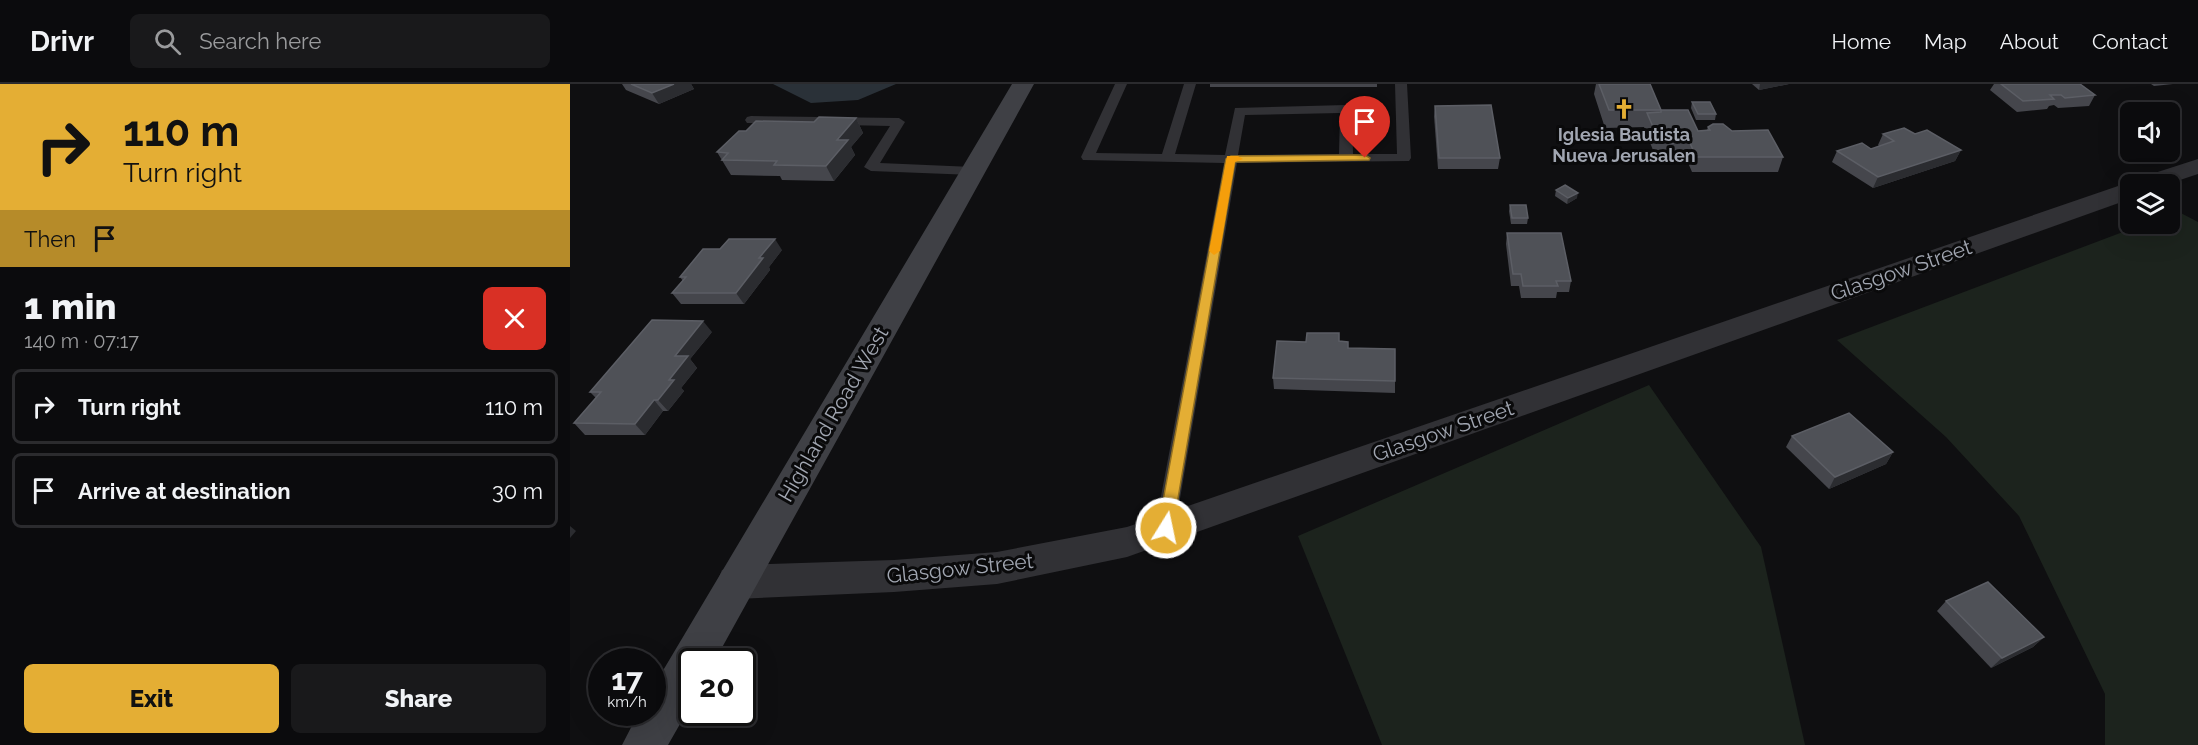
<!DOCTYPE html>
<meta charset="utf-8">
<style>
body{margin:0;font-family:Raleway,sans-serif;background:#19191b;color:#f1f3f6;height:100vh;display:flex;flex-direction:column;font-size:22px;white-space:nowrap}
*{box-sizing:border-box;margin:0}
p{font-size:20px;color:#9a9b9d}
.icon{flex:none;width:33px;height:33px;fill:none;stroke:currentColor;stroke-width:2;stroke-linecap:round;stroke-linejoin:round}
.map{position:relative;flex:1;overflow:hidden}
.details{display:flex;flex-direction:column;background:#0b0b0d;width:570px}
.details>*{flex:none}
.hud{background:#e4ae34;color:#111;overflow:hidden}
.buttons{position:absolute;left:1550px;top:18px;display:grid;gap:12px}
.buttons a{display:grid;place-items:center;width:60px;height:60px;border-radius:9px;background:#0b0b0d;box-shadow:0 6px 24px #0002,0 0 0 2px #2b2b2e;font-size:30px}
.speed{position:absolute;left:18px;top:564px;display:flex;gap:12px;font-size:30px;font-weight:700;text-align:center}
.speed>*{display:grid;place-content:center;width:78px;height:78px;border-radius:50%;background:#0b0b0d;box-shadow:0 6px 24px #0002,0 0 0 2px #2b2b2e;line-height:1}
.speed small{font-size:15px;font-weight:400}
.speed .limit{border:3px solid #111;border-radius:9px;background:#fff;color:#111}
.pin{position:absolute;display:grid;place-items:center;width:51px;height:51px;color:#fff;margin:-62px -26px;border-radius:50% 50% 50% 0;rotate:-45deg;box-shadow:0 0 6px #0007}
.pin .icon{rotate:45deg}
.me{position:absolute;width:66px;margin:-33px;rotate:10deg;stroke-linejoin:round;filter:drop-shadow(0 0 4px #0008)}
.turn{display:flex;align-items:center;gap:21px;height:126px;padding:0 24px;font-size:27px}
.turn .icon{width:78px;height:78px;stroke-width:2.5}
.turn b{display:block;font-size:42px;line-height:51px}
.then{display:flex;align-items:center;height:57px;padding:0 24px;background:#0003;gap:12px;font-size:22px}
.round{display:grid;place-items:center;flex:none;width:63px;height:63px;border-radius:9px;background:#19191b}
.headline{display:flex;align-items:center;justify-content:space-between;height:102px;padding:0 24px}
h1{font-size:36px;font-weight:800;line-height:45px}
.action{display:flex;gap:12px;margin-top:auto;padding:12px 24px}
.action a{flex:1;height:69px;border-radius:9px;background:#e4ae34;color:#111;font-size:24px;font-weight:800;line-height:69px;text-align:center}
.action a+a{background:#19191b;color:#f1f3f6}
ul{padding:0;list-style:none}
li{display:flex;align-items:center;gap:18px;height:75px;margin:0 12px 9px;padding:0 12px;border:3px solid #2b2b2e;border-radius:9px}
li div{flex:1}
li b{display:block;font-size:22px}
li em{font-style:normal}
header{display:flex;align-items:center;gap:36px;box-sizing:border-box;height:84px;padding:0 30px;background:#0b0b0d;border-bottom:2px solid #2b2b2e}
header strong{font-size:28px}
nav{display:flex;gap:33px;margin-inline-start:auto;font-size:21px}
.search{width:420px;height:54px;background:#19191b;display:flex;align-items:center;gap:15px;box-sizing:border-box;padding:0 21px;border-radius:9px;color:#9a9b9d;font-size:22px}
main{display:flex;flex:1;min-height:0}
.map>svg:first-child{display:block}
.green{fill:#1c231d}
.water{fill:#2a3138}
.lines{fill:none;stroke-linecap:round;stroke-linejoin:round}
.service{fill:#313135;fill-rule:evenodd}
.minor{fill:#313135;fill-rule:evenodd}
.secondary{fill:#3f4045;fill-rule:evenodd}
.wall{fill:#45464c}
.shaded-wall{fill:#2b2c30}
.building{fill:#4f5157;stroke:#5c5e65;stroke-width:1.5}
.route{fill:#e4ae34;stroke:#947122;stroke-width:1.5}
.slow{fill:#f59e0b}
.labels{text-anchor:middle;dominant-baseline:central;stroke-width:6;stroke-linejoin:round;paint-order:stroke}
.far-poi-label{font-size:18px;font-weight:bold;fill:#a1a6b1;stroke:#0a0a0b}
.street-label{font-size:21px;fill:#a1a6b1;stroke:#0a0a0b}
</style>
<header>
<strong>Drivr</strong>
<div class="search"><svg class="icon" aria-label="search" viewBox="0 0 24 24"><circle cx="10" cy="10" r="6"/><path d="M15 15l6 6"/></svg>Search here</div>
<nav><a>Home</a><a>Map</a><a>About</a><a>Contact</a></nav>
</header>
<main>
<section class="details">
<div class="hud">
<div class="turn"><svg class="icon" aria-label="right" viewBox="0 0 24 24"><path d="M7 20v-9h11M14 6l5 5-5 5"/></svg><div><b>110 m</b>Turn right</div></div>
<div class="then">Then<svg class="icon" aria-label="arrive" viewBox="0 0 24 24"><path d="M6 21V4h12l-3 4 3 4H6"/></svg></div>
</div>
<div class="headline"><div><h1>1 min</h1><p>140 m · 07:17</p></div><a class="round" style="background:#d93025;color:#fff"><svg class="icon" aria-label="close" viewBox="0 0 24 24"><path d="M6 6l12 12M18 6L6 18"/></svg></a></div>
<ul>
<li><svg class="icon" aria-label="right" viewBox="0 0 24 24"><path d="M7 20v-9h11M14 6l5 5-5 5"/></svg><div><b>Turn right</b></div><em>110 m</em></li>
<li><svg class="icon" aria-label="arrive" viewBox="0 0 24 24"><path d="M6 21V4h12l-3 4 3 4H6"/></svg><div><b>Arrive at destination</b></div><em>30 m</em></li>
</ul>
<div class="action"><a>Exit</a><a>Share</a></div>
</section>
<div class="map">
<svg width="1628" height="661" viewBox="0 0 1628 661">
<rect width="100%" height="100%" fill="#0f0f11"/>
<g class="green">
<polygon points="1607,127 1628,138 1628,661 1535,661 1535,610 1449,432 1376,353 1267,256 1574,140 1599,140 1599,130"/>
<polygon points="1079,301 1191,463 1235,661 812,661 728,452"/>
</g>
<polygon class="water" points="203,0 326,0 288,16 241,19"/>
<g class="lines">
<g class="service">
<path d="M545 0H557L526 69 592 70 614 0H626L605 70 655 71 665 24 776 21 782 25 783 70H827L825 0H837L841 74 839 77 667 79 605 444 602 450 595 452 588 450 585 444 654 79 513 76 511 73ZM770 29 769 70 668 71 675 31Z"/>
<polygon points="181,32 329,34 335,38 310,79 403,83 410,87 403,91 301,87 294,83 320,42 177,39 175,36 177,33"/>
</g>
<polygon class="minor" points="1628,75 1628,90 1598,100 1560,100 1560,115 557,473 427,500 324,508 166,515 152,510 147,498 152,486 166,481 324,476 427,468 557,443 1551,101 1563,99 1566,95"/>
<polygon class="secondary" points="442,0 464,0 144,578 122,578 122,619 98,661 52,661 69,628 82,628 82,605"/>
</g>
<g class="wall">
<polygon points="52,0 121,0 124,5 89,20 56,6"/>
<rect x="640" y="0" width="167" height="3"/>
<polygon points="1026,0 1080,0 1091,26 1128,47 1137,46 1138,43 1162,47 1213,73 1208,88 1122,88 1116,74 1086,74 1074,43 1035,44 1024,10"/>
<polygon points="1182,0 1219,0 1189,6"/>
<polygon points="1424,0 1510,0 1525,11 1519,22 1488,24 1484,21 1479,22 1477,25 1447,28 1420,6"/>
<polygon points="1581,0 1603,0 1584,2"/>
<polygon points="1122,18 1146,30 1145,36 1126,36 1121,24"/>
<polygon points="865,22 930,74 928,85 868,85 864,32"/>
<polygon points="286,34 293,49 281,63 285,71 264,97 212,96 210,92 161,91 147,68 176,47"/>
<polygon points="1313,50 1345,50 1391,66 1385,77 1303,104 1262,78 1267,67 1301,65 1309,62 1308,61"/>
<polygon points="986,106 1007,114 997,120 985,112"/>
<polygon points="940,121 958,134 957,140 941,140 939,127"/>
<polygon points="937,149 1001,197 999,208 987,208 986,214 951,214 949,202 941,202 936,160"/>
<polygon points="212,166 199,183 200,186 174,220 111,220 102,209 113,197 110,193"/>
<polygon points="142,248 120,275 127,284 111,304 114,307 98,327 93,327 75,351 15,351 4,339 26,314 20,308"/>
<polygon points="770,258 778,258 778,264 825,265 825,309 704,305 703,294"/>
<polygon points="1222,352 1323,368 1316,380 1259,405 1216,363"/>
<polygon points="1376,517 1474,553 1463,563 1421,584 1367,527"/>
</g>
<g class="shaded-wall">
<polygon points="104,0 121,0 124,5 89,20 82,9"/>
<polygon points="1190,0 1219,0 1189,6"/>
<polygon points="286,34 293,49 281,63 285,71 264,97 256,82 267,56"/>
<polygon points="1391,66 1385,77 1303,104 1308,93"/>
<polygon points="1008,109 1007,114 997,120 998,114"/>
<polygon points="205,155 212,166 199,183 200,186 174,220 166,209 189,174"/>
<polygon points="133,237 142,248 120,275 127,284 111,304 114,307 98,327 88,316 99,296 105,272"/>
<polygon points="84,316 93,327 75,351 65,340"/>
<polygon points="1323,368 1316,380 1259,405 1265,393"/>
<polygon points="0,442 6,447 0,454"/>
<polygon points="1474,553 1463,563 1421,584 1432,574"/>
</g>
<g class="building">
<polygon points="61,0 104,0 82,9"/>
<polygon points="1029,0 1080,0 1091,26 1039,26"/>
<polygon points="1431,0 1510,0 1525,11 1495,14 1491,11 1480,11 1484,15 1453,17"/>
<polygon points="1122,18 1140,18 1146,30 1128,30"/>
<polygon points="921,21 930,74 869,74 865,22"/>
<polygon points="1091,26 1118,26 1128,47 1140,46 1138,43 1143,40 1153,40 1162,47 1198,46 1213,73 1126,73 1120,59 1090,59 1077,29 1091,28"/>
<polygon points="249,33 286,34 267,56 278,56 256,82 204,81 207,77 152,76 158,69 147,68 169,47 176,47 186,37 244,38"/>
<polygon points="1334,44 1345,50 1357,46 1391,66 1308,93 1267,67 1292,59 1301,65 1324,57 1313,50"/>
<polygon points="995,101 1008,109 998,114 986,106"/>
<polygon points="940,121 956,121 958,134 942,134"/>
<polygon points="937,149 991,149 1001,197 986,197 988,202 953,202 951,190 943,190"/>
<polygon points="159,155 205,155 189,174 193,174 166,209 102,209 116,193 110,193 133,165 150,165"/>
<polygon points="82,236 133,237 105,272 118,272 99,296 104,296 88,316 84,316 65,340 4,339 31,308 20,308"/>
<polygon points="737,249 769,249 769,257 778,258 778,264 825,265 825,297 703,294 707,257 736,258"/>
<polygon points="1279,329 1323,368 1265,393 1222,352"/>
<polygon points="1418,498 1474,553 1432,574 1376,517"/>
</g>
<polygon class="route" points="795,71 800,74 799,76 665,78 603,444 601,449 596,450 590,449 588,444 656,75 661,72"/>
<polygon class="slow" points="657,72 668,72 673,75 665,78 650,167 644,171 639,167"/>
<defs>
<g id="church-bare" transform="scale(1.62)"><path d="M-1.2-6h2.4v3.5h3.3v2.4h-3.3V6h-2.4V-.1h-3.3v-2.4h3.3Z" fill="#e4ae34" stroke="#0a0a0b" stroke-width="2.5" paint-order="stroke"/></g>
</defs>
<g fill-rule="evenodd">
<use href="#church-bare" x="1054" y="25"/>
</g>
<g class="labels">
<g class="far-poi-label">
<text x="1054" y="50">Iglesia Bautista<tspan x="1054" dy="21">Nueva Jerusalen</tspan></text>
</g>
<g class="street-label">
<text transform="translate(1331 186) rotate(-19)">Glasgow Street</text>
<text transform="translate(263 330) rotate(-60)">Highland Road West</text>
<text transform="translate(873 347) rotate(-19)">Glasgow Street</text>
<text transform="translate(390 484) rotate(-6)">Glasgow Street</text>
</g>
</g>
</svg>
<div class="buttons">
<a><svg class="icon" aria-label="sound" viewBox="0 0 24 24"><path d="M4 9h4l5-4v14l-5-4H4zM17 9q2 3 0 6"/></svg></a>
<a><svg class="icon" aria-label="layers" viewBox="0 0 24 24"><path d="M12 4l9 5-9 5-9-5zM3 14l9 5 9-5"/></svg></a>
</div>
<div class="speed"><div>17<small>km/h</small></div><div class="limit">20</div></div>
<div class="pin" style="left:795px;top:74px;background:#d93025"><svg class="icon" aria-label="arrive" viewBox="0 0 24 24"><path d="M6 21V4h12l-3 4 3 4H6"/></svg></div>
<svg class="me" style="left:596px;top:444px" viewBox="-20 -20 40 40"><circle r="17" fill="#e4ae34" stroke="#fff" stroke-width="3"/><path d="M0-11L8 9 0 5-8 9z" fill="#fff"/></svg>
</div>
</main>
